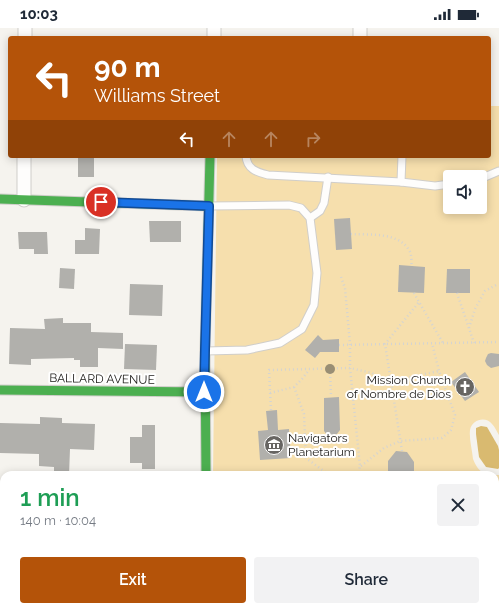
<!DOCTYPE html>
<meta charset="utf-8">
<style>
body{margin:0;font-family:Raleway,sans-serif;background:#f2f2f3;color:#1f2937;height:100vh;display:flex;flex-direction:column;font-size:15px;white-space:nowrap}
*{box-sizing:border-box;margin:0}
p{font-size:13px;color:#747a83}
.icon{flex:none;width:22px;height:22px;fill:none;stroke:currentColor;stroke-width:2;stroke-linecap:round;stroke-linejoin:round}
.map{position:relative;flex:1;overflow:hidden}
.details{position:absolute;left:0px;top:443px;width:499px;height:140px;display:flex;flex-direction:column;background:#fff;border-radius:12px 12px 0 0;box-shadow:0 2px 10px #0003}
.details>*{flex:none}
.banner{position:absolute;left:8px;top:8px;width:483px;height:122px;border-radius:4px;box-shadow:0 2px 10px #0003;background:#b45309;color:#fff;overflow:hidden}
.buttons{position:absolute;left:443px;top:142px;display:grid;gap:8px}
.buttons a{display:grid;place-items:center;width:44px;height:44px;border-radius:4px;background:#fff;box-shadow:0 2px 10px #0003;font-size:20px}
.pin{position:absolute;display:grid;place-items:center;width:34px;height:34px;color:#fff;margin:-17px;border:2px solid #fff;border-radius:50%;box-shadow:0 1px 4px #0007}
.me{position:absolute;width:44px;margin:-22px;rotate:0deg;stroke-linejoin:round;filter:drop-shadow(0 0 3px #0008)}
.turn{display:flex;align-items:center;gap:14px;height:84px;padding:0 20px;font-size:18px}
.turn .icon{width:52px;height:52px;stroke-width:2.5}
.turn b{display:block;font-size:28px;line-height:34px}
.lanes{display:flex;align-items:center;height:38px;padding:0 20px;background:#0003;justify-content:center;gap:20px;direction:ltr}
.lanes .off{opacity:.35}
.round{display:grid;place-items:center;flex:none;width:42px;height:42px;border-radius:4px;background:#f2f2f3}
.headline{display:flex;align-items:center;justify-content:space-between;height:68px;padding:0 20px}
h1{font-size:24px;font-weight:600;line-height:30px;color:#1e9e55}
.action{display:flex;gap:8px;margin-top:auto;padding:8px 20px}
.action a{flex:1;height:46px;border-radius:4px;background:#b45309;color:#fff;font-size:16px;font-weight:600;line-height:46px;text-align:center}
.action a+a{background:#f2f2f3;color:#1f2937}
.status{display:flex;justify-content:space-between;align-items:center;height:28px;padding:0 20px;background:#fff;direction:ltr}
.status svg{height:11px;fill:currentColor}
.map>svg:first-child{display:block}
.green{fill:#f6dfad;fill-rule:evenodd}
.water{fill:#d9ba70}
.building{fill:#b1b0ac}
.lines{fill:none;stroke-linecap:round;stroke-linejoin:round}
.lane-casing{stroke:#d0ceca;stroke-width:9}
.street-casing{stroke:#d0ceca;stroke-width:15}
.fast-casing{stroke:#d0ceca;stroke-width:11}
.path{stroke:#d4d4d2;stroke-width:2.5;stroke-dasharray:1 3;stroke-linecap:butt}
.lane{stroke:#fefdfc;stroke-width:7}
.street{stroke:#fefdfc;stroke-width:13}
.fast{stroke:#4caf50;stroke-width:9}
.tree{fill:#998e74}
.route-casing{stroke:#114b97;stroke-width:10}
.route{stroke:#1a73e8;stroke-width:7}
.labels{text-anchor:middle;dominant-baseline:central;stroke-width:4;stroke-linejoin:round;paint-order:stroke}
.street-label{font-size:12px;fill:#1b1916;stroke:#fff}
.poi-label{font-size:12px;fill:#1b1916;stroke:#fff;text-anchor:end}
</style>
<div class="status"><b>10:03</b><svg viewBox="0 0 49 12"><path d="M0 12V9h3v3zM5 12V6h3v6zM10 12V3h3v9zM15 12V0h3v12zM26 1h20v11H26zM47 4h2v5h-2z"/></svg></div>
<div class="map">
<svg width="499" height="583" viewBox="0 0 499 583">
<rect width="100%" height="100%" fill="#f5f3ee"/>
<g class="green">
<path d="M489 78H499V407C497 404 495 399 492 396 486 388 472 391 470 402 469 411 472 421 473 431 477 441 481 446 493 447H213L217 128H489ZM450 149H480V179H450Z"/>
<rect x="495" y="447" width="4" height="104"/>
<polygon points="499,559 498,583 215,583 215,579 495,579 495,564"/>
</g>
<polygon class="water" points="481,398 487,399 498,418 499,422 499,440 498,441 486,439 479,429 476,406 476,400"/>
<g class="building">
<rect x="78" y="128" width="16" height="21"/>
<polygon points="350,190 352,221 336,222 334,191"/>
<polygon points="149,193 181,193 181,214 150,214"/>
<polygon points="85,200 100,201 99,226 75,226 75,212 85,212"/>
<polygon points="18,204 47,204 48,226 34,226 34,221 19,221"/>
<polygon points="399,237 425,239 424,265 398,264"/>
<polygon points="60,240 75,241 74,261 59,260"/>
<polygon points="447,241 470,241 470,265 446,265"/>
<polygon points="130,256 163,257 162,288 129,287"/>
<polygon points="63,290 63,295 91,295 91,304 123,305 123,321 98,320 98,339 80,339 80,332 74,332 74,330 31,331 31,337 9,336 10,300 45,301 44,291"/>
<polygon points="318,307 323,312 339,311 339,324 320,324 315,330 305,322"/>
<polygon points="125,316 157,317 156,342 124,341"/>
<polygon points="491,325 499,326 499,338 491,340 487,337 485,333 486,330 488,326"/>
<polygon points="465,344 479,364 465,373 451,354"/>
<polygon points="339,369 340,402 337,406 332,407 327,407 324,403 324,370"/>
<polygon points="277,382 278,402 289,401 291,430 260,432 258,403 268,402 266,383"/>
<polygon points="40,389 62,390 62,395 95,396 94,422 70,421 69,447 54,447 54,439 39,438 39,426 0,425 0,395 40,396"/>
<polygon points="142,397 155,397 155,441 142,441 142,435 130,435 130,409 142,409"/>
<polygon points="396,423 407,424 414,434 414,444 388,444 388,433"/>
</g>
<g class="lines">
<g class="lane-casing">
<g id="lane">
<path d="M246 128C247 141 256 144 268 147L401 154 435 158 450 156"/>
<polyline points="480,151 499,143"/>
<polyline points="401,154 402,128"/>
<polyline points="310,190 320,183 324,175 328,149"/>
<polyline points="205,323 247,322 280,315 302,301 314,277 317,245 310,190 301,180 289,177 209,178"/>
</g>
</g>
<g class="street-casing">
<g id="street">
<polyline points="25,10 25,0"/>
<polyline points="214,10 214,0"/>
<polyline points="360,10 360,0"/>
<polyline points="24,128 24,172"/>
<polyline points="208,579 208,583"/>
</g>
</g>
<g class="fast-casing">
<g id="fast">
<polyline points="0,171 209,178"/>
<polyline points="0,362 204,364"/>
<polyline points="206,447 205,323 210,128"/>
</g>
</g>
<g class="path">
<path d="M351 206C370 207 398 204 409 222 412 226 411 233 412 238"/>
<polyline points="341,249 345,260 350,316 350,340 360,438 358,447"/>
<polyline points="414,265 419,274 443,315"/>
<polyline points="457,265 474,315"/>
<polyline points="469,300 475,281 485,263 498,256"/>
<polyline points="339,317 499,314"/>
<polyline points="330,341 331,369"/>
<polyline points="294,359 304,386 306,430 329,447"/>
<polyline points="270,365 294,359 302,351 309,342"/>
<polyline points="271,382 269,342 350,340 372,345 380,352 391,353 439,343"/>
<polyline points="402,423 385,316 419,274"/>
<polyline points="361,438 384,420 400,413 442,410 451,402 455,387 439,343 432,315"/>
</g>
<use href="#lane" class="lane"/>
<use href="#street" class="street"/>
<use href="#fast" class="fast"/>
</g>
<circle class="tree" cx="330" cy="341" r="5"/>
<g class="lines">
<g class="route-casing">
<polyline id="route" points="101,174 209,178 205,322 204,364"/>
</g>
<use href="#route" class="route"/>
</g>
<defs>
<g id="church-disc" transform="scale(1)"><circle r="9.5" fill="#676562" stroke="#fff"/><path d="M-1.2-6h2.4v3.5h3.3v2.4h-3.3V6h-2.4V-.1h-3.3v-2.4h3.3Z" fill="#fff"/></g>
<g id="museum-disc" transform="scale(1)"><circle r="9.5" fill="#676562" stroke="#fff"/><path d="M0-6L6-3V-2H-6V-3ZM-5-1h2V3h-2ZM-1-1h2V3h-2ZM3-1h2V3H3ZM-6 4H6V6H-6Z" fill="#fff"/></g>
</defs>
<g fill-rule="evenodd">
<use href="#church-disc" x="465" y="359"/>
<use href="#museum-disc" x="274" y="417"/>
</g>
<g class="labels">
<g class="street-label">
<text transform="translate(102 351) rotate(1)">BALLARD AVENUE</text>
</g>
<g class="poi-label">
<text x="451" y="352">Mission Church<tspan x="451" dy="14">of Nombre de Dios</tspan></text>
<text x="288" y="410" text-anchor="start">Navigators<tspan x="288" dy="14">Planetarium</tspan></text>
</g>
</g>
</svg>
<div class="buttons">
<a><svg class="icon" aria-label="sound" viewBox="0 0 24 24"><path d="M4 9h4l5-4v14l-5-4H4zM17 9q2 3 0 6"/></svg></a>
</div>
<div class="pin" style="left:101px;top:174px;background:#d93025"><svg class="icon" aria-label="arrive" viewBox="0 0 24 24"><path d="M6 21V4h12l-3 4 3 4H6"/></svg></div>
<svg class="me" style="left:204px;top:364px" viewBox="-20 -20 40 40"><circle r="17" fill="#1a73e8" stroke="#fff" stroke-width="3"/><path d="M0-11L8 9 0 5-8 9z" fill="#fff"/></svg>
<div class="banner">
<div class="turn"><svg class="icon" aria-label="left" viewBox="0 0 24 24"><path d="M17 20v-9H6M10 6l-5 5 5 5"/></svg><div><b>90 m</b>Williams Street</div></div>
<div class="lanes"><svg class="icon" aria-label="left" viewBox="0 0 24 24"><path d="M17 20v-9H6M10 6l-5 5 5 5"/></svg><svg class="icon off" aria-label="ahead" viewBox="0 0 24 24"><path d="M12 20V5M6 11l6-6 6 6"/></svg><svg class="icon off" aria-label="ahead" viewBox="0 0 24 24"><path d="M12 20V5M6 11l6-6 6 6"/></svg><svg class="icon off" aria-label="right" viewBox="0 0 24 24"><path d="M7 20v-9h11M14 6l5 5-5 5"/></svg></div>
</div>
<section class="details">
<div class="headline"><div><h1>1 min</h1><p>140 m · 10:04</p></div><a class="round"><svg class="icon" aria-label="close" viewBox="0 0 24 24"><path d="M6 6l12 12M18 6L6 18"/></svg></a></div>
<div class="action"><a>Exit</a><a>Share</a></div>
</section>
</div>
